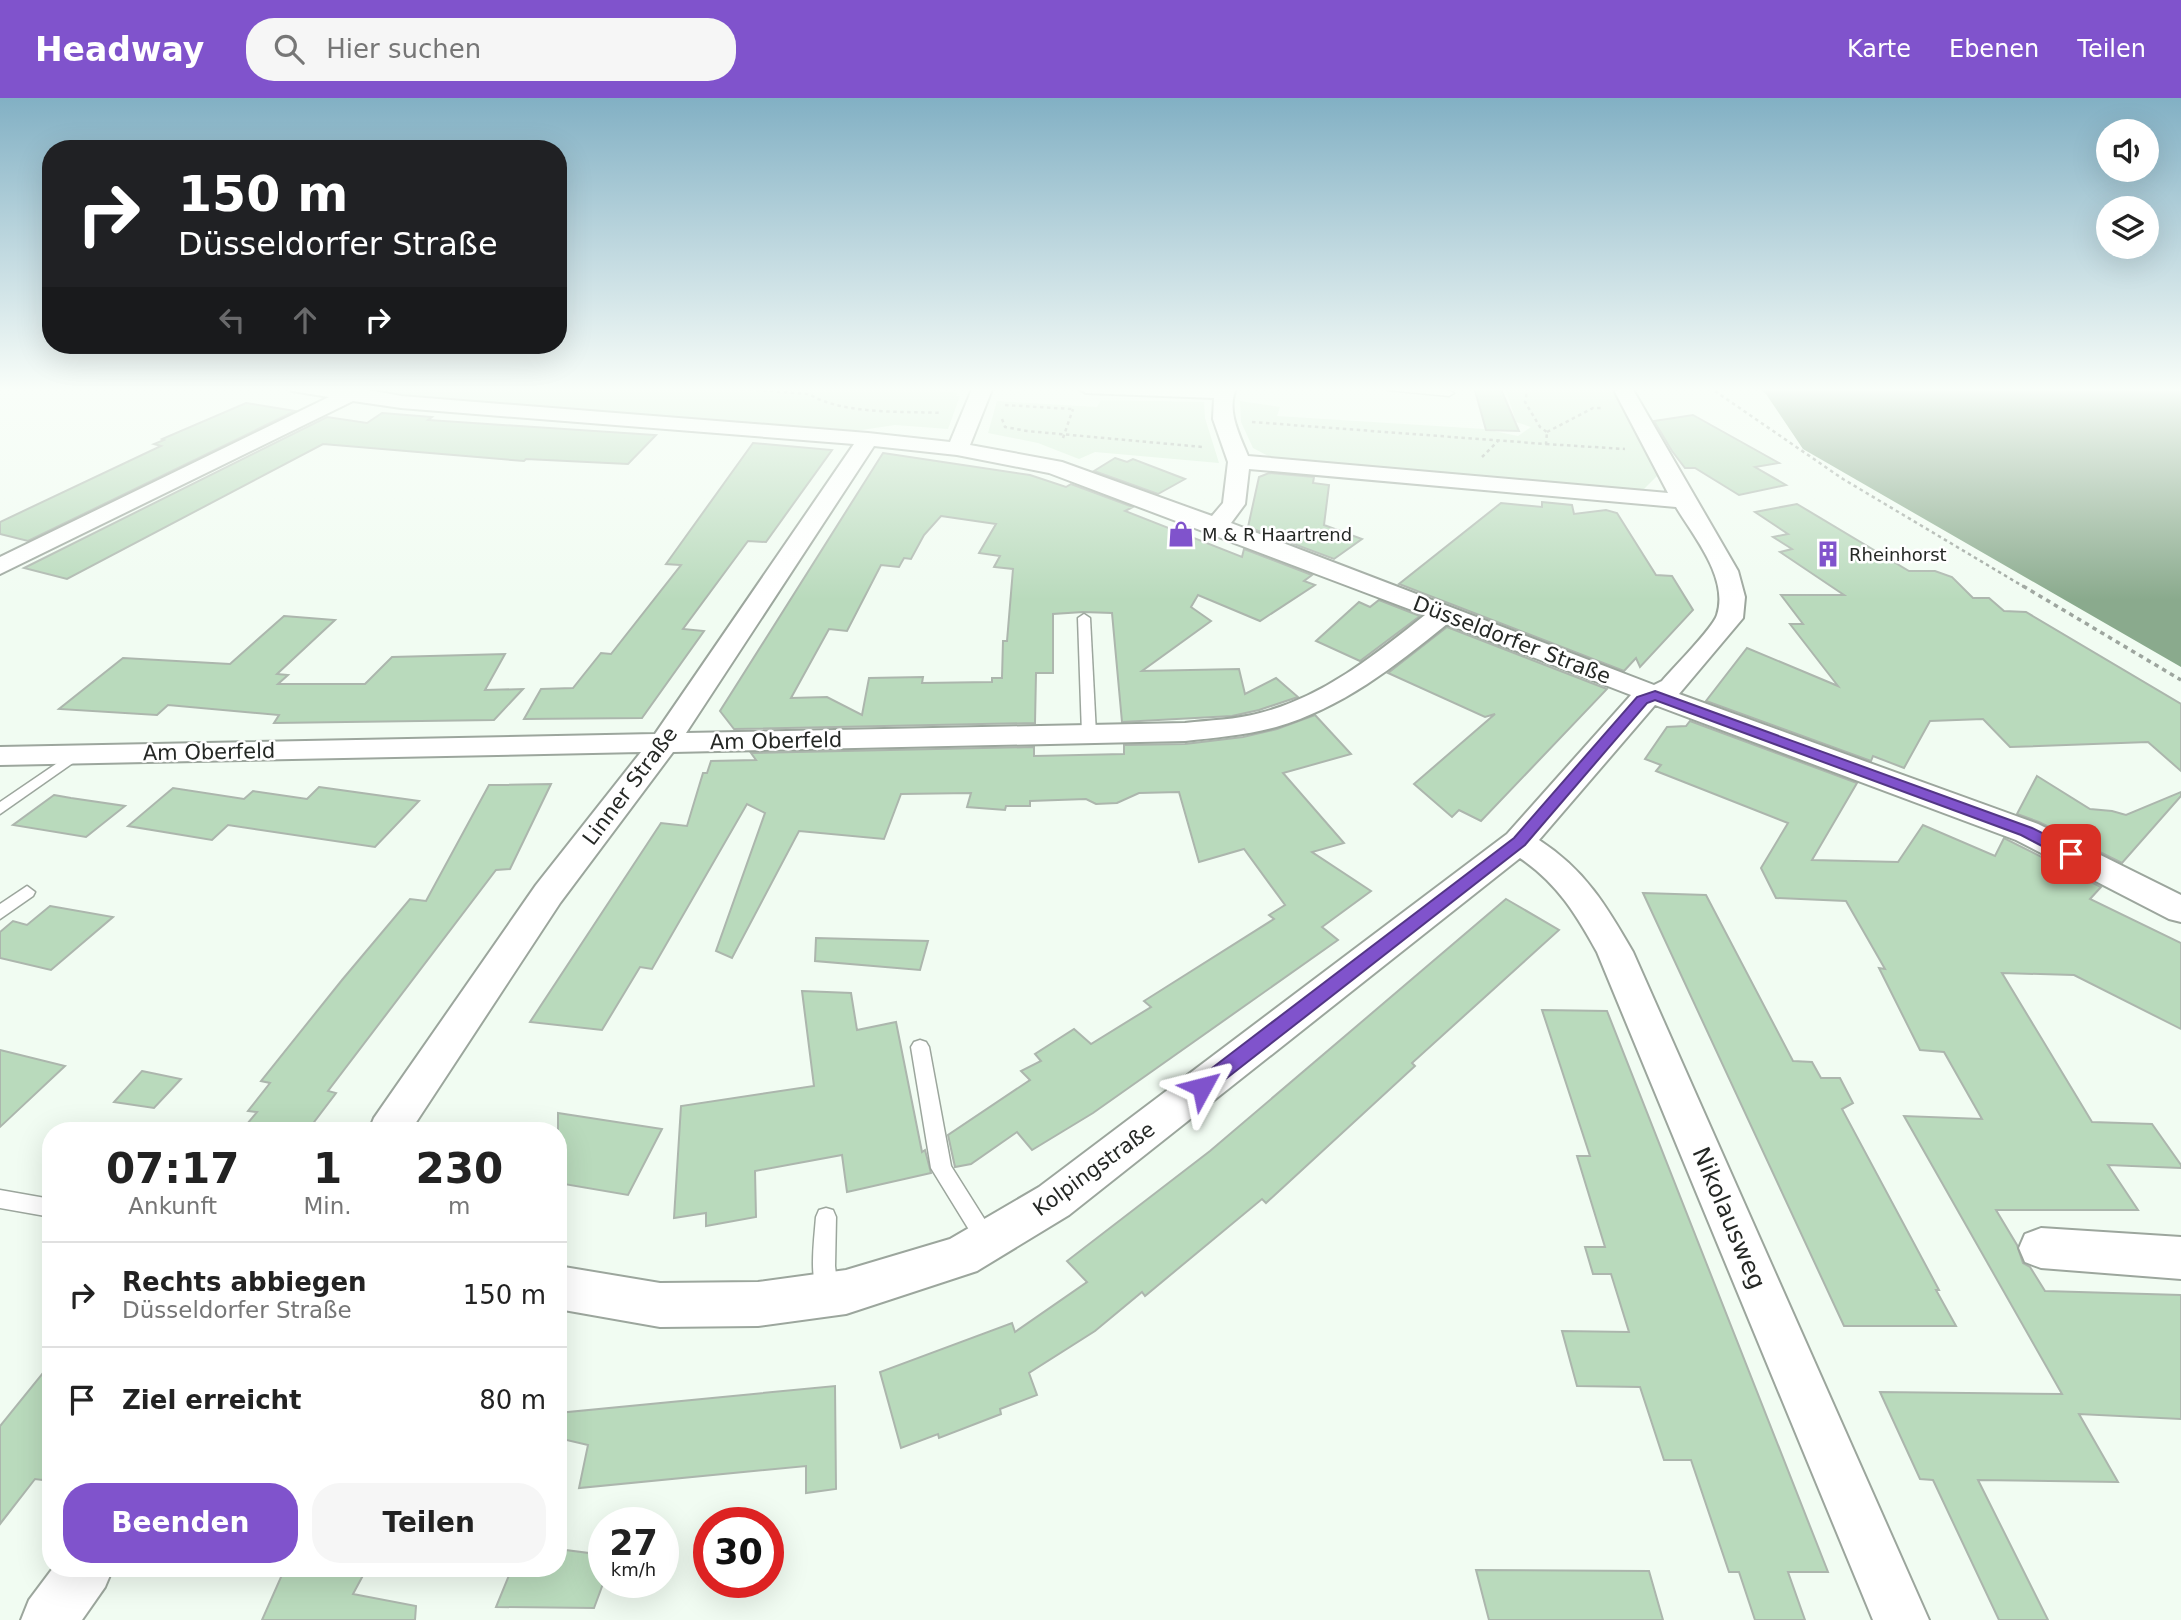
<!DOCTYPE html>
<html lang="de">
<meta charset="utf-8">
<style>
body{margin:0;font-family:"DejaVu Sans",sans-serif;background:#f6f6f6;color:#222;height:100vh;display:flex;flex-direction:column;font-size:26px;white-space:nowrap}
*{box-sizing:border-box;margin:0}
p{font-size:23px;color:#767676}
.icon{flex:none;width:38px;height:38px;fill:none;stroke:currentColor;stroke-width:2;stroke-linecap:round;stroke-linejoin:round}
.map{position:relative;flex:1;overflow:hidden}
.details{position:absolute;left:42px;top:1024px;width:525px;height:455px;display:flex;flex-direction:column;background:#fff;border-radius:28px;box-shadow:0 7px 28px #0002}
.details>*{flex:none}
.hud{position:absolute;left:42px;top:42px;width:525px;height:214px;border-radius:28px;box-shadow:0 7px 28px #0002;background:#202124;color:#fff;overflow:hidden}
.fabs{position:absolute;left:2096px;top:21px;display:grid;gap:14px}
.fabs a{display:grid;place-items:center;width:63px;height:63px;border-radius:50%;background:#fff;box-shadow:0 7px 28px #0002;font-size:35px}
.speed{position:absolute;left:588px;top:1409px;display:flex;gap:14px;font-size:35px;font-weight:700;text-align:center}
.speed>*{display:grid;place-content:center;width:91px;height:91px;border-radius:50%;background:#fff;box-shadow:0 7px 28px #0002;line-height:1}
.speed small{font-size:18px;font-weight:400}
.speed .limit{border:10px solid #d22;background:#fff;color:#111}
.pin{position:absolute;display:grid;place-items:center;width:60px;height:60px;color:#fff;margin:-30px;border-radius:14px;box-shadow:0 4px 10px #0006}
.me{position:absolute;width:77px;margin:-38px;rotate:52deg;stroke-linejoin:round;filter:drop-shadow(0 0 5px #0008)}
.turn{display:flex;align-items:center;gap:24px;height:147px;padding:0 21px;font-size:32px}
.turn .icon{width:91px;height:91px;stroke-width:2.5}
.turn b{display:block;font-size:49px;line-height:60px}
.lanes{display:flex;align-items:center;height:66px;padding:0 21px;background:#0003;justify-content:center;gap:35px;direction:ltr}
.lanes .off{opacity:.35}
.eta{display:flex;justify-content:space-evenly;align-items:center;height:119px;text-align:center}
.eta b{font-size:42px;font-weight:600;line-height:49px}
.cta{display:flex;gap:14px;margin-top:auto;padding:14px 21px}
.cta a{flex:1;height:80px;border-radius:28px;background:#8053cc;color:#fff;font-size:28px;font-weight:600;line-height:80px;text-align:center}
.cta a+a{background:#f6f6f6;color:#222}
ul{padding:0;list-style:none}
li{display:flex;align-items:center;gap:21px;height:105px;padding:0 21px;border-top:2px solid #e0e0e0}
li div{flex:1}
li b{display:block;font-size:26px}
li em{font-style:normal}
header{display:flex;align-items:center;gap:42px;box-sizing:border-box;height:98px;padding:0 35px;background:#8053cc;color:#fff}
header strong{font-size:33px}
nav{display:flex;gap:38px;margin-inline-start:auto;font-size:24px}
.search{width:490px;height:63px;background:#f6f6f6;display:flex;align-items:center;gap:18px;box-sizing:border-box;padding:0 24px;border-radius:28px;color:#767676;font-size:26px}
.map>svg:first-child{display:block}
.green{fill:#d5eed7}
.water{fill:#8aaa8d}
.building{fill:#b9dabc;stroke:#acb6ad;stroke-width:2;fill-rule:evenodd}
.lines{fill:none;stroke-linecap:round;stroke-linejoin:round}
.service-casing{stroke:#9ca69d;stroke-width:3}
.minor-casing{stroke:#9ca69d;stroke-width:4}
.path-far1{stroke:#9da59e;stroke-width:2.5;stroke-dasharray:3.5 3.5;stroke-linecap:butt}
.path{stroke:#9da59e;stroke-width:3.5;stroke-dasharray:4.5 4.5;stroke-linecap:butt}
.service{fill:#fff;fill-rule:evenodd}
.minor{fill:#fff;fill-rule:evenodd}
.route{fill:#8053cc;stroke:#533685;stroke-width:2}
.labels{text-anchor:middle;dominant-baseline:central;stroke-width:5;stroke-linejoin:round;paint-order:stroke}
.far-poi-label{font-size:18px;fill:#252825;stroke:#fff;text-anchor:start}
.street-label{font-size:21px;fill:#252825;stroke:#fff}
.near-street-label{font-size:24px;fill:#252825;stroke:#fff}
</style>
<header>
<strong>Headway</strong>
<div class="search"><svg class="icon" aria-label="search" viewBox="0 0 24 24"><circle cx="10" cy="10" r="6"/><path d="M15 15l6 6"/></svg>Hier suchen</div>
<nav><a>Karte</a><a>Ebenen</a><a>Teilen</a></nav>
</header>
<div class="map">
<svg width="2181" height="1522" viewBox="0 0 2181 1522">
<rect width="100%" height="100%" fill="#f1fcf2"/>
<g class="green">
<polygon points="907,289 957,295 956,298 960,298 948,331 895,327 855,333 410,298 386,293 381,290"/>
<polygon points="1505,289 1613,289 1661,374 1642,393 1625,394 1274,361 1253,350 1241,324 1240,303 1280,309 1277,318 1484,331 1518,338 1531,329 1516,324"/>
<polygon points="1101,302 1204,304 1205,320 1219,365 1095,354 1079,361 1038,345 988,335 997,303 1097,309"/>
</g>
<polygon class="water" points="1757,289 2181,289 2181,569 1803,351 1766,296"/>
<g class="building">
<polygon points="1474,289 1500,289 1519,333 1486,332"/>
<polygon points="246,305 295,313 28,443 0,436 0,424 161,348 154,346 164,342 162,341"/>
<polygon points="382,315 432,319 428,322 656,337 628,366 526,361 524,363 323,346 67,481 24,470 327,319 367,325"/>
<polygon points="1693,317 1779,365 1755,369 1786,387 1739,397 1695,370 1685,370 1672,353 1654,323"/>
<polygon points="753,345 832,352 766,444 748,443 683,531 704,533 642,620 524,621 541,591 573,590 601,555 611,556 681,467 666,466"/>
<path d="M883 355 1030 377 1066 389 1071 386 1133 409 1125 413 1242 459 1244 451 1312 477 1304 483 1315 487 1260 523 1198 497 1191 509 1211 523 1142 573 1239 571 1245 596 1276 580 1298 599 1259 612 1232 618 1122 624 1112 515 1083 514 1053 516V575H1036L1035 625 734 631 720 613ZM941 418 996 426 979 455 1000 458 994 469 1013 471 1007 543H1003L1002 580H992V584L922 585 923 579 869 580 862 617 827 599 791 600 829 531 847 533 881 467 899 469 904 460 911 461 924 437Z"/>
<polygon points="1115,360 1127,364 1133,361 1185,381 1158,396 1094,373"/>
<polygon points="1269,375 1314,379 1313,385 1329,387 1324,427 1362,441 1334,461 1248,429 1259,379"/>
<polygon points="1542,404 1572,407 1574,416 1606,412 1617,415 1656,477 1672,478 1693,512 1640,569 1636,560 1624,573 1399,486 1501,405 1542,409"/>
<polygon points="1797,406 1909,473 1935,473 1952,479 1973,500 1989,500 2004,513 2026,514 2181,606 2181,673 2148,644 2010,649 1983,621 1930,623 1904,670 1873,658 1871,663 1706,603 1747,550 1838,588 1790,526 1803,526 1781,497 1844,497 1780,454 1792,451 1773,439 1788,436 1755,414"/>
<polygon points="1379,502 1420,518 1360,563 1316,543 1359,504 1370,509"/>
<polygon points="284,518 335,522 277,576 288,577 278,586 365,586 392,559 505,556 485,592 523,591 494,622 274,625 279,617 168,607 157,617 59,611 123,560 230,566"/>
<polygon points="1447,529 1607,591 1481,723 1459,712 1452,719 1414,686 1495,616 1485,619 1388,575"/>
<polygon points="1315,617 1351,656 1283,675 1344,745 1312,754 1371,793 1322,829 1338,842 1093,1015 1032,1052 1017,1034 971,1066 955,1069 948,1037 1030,982 1021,973 1041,963 1035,956 1074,931 1091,946 1151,909 1144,903 1274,821 1269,817 1285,807 1244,751 1199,764 1179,694 1139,695 1117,705 1096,706 1086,701 1030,703 1030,708 1006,708 1005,712 967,709 971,695 901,696 884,741 799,733 732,860 716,853 765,715 747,706 652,871 640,869 602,932 530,924 661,725 687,728 703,675 707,675 711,663 756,662 751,655 1034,649 1034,658 1124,656 1124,647 1185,646 1243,639 1277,631"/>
<polygon points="1690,623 1857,685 1812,762 1898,764 1923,727 1995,758 2004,740 2101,789 2090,801 2181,845 2181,931 2074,877 2002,875 2092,1024 2152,1026 2181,1067 2181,1070 2108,1067 2138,1112 1996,1112 2017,1147 2023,1165 2030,1169 2045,1193 2181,1197 2181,1321 2079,1316 2118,1384 1978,1382 2048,1522 1999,1522 1933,1382 1920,1381 1880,1294 2062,1296 1904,1018 1982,1021 1944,954 1920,952 1879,870 1885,871 1846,803 1776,800 1761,770 1788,725 1656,673 1661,667 1645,661 1667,629 1686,628"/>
<polygon points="2037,678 2090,711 2112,713 2126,717 2181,694 2181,698 2122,765 2039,724 2017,716"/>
<polygon points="551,686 510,771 496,772 328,993 336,995 308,1032 242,1032 257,1014 248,1013 270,985 261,983 342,882 410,801 426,803 489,687"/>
<polygon points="319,689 419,703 375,749 228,727 212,742 128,728 173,690 244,701 253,693 307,701"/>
<polygon points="54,697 71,700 125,708 86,739 13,727"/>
<polygon points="1643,795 1706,797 1793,963 1812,964 1821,980 1840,980 1853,1005 1842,1011 1939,1192 1936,1192 1956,1228 1844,1228"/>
<polygon points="1506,801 1559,832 1412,965 1415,968 1266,1105 1262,1101 1145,1198 1142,1194 1095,1233 1029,1275 1037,1297 1000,1311 1001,1316 939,1340 938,1336 901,1350 880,1274 1012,1225 1015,1234 1087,1184 1067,1163 1210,1053"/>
<polygon points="50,808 113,819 51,872 0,860 0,834 13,823 27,827"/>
<polygon points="816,840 928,843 920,872 815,863"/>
<polygon points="802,893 851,895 857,932 896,924 922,1054 925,1052 931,1075 847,1094 842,1057 755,1073 756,1119 706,1128 706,1115 674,1120 681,1008 814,988"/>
<polygon points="1542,912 1607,913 1828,1474 1788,1474 1805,1522 1755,1522 1739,1474 1729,1474 1691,1362 1664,1362 1640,1289 1577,1288 1562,1233 1629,1234 1611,1176 1593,1176 1585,1149 1605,1149 1577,1058 1590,1058"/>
<polygon points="0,952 65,968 0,1029"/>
<polygon points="142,973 181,981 154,1010 114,1004"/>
<polygon points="558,1015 662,1031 628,1097 558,1085"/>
<polygon points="51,1265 51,1370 42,1382 35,1381 0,1426 0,1328"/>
<polygon points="835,1288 836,1391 806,1395 806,1368 579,1390 588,1347 558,1340 558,1315"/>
<polygon points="558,1451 604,1457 604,1483 594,1510 496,1509 512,1470 558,1470"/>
<polygon points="285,1470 367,1470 353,1496 416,1508 415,1522 262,1522"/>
<polygon points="1476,1472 1649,1473 1663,1522 1489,1522"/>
</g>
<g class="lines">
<g class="service-casing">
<g id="service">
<path d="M1383 289C1403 289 1436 285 1454 295L1449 298 1387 292Z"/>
<polygon points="1084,516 1090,520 1096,636 1089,640 1082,636 1078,520"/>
<polygon points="75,653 82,657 80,660 0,716 0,704"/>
<polygon points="27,788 35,794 33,798 0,821 0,806"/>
<polygon points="920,942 926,944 929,949 951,1068 997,1141 993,1148 986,1151 979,1148 931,1070 911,949 914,944"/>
<polygon points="0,1092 51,1101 51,1119 0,1110"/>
<path d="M826 1110 833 1112 836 1119 835 1168 838 1194 835 1201 827 1204 819 1201C809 1177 814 1145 816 1119L819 1112Z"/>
</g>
</g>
<g class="minor-casing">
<g id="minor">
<path d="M289 289H353L401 298 868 335 950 344 973 289H993L970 347 1062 364 1212 418 1223 405 1228 364 1213 321 1214 300 1086 295 1076 289H1237C1225 311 1240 338 1248 358L1668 395 1615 294 1618 290H1632L1738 473 1745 499 1743 520 1679 596 2038 726 2181 797V824L2169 821 2016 742 1655 607 1539 742C1585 772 1606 807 1633 854L1929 1522H1873L1597 854C1576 816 1557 785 1520 760L1069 1117 977 1173 846 1216 758 1228 660 1229 558 1211V1168L660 1185 758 1184 846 1172 950 1141 1039 1089 1507 736 1631 597 1447 526C1394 569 1342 610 1276 629 1247 637 1215 640 1185 643L673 654 560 805 411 1032H369L374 1020 536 787 641 654 0 667V649L655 636 854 346 401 310 353 303 0 476V459L329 299 292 293ZM874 348 957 357 1049 375 1425 517C1375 557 1323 599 1260 615 1236 622 1210 622 1185 625L686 635ZM1249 371 1676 409C1694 439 1729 480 1717 517 1713 530 1673 570 1662 583L1654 587 1231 425 1245 406Z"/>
<polygon points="2041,1130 2181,1139 2181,1181 2041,1170 2025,1164 2019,1150 2025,1136"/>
<polygon points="53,1470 113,1470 105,1489 82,1522 21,1522 29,1502"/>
</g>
</g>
<g class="path-far1">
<path d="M714 289 809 296C843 317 903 313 942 315"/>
<polyline points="1528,289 1525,304 1540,329 1547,334"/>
<polyline points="1709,289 1843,381 2026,490"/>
<polyline points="1005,307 1072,311"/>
<polyline points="1002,321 1005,329 1027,333 1203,349"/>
<polyline points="1252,324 1546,346 1547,334"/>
<polyline points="1547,334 1593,310 1604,310"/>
<polyline points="1063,340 1073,311"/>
<polyline points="1546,346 1625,351"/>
<polyline points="1482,359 1498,343"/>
</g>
<polyline class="path" points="2023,488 2181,582"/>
<use href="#service" class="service"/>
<use href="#minor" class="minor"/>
</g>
<linearGradient id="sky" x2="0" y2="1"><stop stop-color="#82b0c4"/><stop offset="0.58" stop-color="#f9fef9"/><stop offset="1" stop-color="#f9fef9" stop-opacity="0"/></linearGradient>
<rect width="2181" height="502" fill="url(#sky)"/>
<polygon class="route" points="1655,593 2032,730 2076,752 2079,756 2071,762 2065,760 2021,737 1655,602 1647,605 1525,747 1209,994 1202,997 1195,994 1193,989 1195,983 1514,740 1637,599"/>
<defs>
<g id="shop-bare" transform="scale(2.1)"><path d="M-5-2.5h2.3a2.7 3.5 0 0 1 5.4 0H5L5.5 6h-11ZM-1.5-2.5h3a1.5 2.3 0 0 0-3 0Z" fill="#8053cc" stroke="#fff" stroke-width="2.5" paint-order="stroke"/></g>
<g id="building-bare" transform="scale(2.1)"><path d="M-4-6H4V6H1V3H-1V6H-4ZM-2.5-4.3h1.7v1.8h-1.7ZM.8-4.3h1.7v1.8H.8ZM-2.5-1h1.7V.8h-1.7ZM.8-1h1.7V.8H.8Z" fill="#8053cc" stroke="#fff" stroke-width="2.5" paint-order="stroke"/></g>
</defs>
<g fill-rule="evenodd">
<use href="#shop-bare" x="1181" y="436"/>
<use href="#building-bare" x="1828" y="456"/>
</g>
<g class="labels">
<g class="far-poi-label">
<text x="1202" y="436">M &amp; R Haartrend</text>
<text x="1849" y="456">Rheinhorst</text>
</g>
<g class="street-label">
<text transform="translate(1512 542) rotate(21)">Düsseldorfer Straße</text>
<text transform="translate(776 643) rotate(-1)">Am Oberfeld</text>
<text transform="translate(209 654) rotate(-1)">Am Oberfeld</text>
<text transform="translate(630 688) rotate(-53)">Linner Straße</text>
<text transform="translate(1094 1071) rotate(-36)">Kolpingstraße</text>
</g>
<g class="near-street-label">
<text transform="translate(1729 1120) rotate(67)">Nikolausweg</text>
</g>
</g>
</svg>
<div class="fabs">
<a><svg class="icon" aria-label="sound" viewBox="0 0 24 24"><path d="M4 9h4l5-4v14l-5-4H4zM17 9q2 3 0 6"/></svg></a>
<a><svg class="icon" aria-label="layers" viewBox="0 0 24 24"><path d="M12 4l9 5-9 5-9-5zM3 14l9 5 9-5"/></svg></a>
</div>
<div class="speed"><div>27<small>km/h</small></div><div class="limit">30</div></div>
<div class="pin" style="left:2071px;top:756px;background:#d93025"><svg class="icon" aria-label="arrive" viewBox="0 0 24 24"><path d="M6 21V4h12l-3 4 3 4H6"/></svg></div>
<svg class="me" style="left:1202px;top:989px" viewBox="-20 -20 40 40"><path d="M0-17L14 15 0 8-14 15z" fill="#8053cc" stroke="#fff" stroke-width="4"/></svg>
<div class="hud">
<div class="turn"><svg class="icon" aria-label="right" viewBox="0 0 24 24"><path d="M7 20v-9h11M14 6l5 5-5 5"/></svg><div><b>150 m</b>Düsseldorfer Straße</div></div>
<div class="lanes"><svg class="icon off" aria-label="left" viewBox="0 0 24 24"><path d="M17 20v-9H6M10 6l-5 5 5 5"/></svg><svg class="icon off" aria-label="ahead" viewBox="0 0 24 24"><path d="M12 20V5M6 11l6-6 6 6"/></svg><svg class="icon" aria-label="right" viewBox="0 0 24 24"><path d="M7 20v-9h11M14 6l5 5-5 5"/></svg></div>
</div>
<section class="details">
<div class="eta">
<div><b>07:17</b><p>Ankunft</p></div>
<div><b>1</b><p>Min.</p></div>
<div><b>230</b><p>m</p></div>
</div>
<ul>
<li><svg class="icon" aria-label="right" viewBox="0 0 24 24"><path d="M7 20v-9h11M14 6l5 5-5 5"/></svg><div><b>Rechts abbiegen</b><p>Düsseldorfer Straße</p></div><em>150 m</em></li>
<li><svg class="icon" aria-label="arrive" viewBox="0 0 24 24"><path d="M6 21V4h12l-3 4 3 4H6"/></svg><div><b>Ziel erreicht</b></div><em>80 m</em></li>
</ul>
<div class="cta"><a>Beenden</a><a>Teilen</a></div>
</section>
</div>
